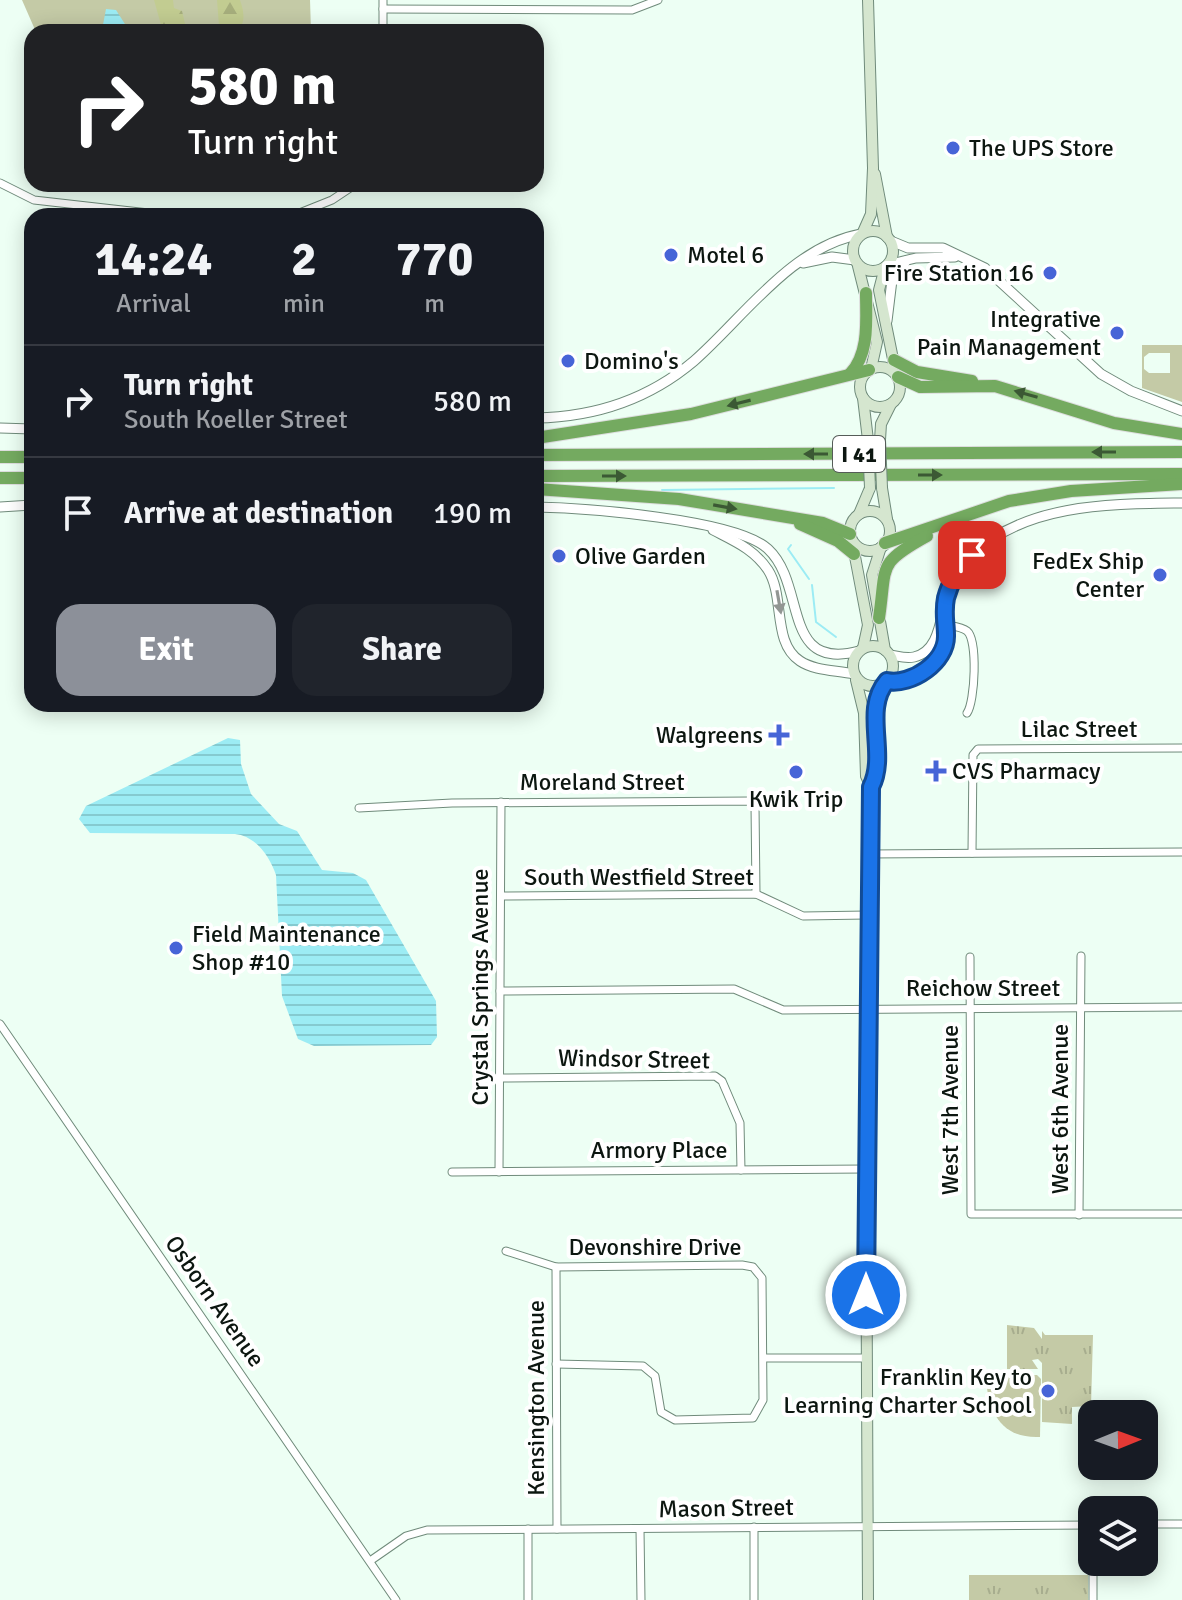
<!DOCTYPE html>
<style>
body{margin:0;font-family:Signika,sans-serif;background:#20242c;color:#f1f3f6;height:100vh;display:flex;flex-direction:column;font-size:30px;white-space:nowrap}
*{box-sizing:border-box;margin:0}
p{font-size:26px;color:#9ea1a6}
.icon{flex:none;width:44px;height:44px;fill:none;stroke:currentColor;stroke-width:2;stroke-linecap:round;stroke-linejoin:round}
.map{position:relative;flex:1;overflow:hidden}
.sheet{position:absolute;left:24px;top:208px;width:520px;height:504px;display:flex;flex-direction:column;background:#171b24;border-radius:24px;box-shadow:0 4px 20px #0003}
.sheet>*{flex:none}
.banner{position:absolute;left:24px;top:24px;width:520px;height:168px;border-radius:24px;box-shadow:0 4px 20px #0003;background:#202124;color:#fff;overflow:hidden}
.needle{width:52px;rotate:89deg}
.buttons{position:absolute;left:1078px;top:1400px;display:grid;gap:16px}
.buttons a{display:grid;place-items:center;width:80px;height:80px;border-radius:16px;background:#171b24;box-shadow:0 4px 20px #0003;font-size:40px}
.pin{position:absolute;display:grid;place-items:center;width:68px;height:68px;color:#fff;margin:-34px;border-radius:16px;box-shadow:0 4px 12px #0006}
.me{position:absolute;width:88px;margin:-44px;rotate:0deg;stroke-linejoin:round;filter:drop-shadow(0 0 6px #0008)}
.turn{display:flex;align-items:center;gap:28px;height:168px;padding:0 32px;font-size:36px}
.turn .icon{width:104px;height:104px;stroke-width:2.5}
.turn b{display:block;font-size:56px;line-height:68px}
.eta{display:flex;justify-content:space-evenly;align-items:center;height:136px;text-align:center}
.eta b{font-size:48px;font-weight:800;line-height:56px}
.cta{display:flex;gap:16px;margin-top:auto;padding:16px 32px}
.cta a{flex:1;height:92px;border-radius:24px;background:#8c9099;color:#fff;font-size:32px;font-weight:800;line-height:92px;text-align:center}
.cta a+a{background:#20242c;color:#f1f3f6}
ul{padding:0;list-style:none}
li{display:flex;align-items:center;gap:24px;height:112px;padding:0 32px;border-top:2px solid #363941}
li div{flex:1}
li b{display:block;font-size:30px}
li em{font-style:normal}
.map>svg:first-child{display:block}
.grass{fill:#c4caa6;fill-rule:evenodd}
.forest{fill:url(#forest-firs)}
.park{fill:url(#park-tufts)}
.water{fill:url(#water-rules)}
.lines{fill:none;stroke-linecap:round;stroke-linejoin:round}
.stream{stroke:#9cecf4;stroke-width:2}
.minor-casing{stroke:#708b7b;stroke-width:9}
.tertiary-casing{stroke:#708b7b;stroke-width:11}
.secondary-casing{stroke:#708b7b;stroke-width:12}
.motorway-casing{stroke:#dddede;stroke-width:14}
.minor{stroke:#fff;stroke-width:7}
.tertiary{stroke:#fff;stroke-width:9}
.secondary{stroke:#d5e6cf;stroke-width:10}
.motorway{stroke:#74aa60;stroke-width:12}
.secondary-bridge-casing{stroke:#708b7b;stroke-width:12;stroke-linecap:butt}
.secondary-bridge{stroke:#d5e6cf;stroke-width:10}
.oneway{fill:#3b5934}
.oneway2{fill:#929693}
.route-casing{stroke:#114b97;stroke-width:20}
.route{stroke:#1a73e8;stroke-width:14}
.poi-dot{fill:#4764d7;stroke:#fff;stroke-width:3}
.labels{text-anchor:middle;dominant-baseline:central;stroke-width:8;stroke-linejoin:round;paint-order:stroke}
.shield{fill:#fff;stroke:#555c58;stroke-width:2}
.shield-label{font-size:22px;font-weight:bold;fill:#0c1610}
.poi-label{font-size:24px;fill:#0c1610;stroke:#fff;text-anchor:start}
.street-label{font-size:24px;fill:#0c1610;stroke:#fff}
</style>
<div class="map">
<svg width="1182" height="1600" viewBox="0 0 1182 1600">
<defs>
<pattern id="forest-firs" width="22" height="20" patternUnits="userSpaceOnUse" patternTransform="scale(2)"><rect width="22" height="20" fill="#c2cc91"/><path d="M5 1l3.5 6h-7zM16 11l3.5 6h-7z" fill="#a6ae7c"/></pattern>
<pattern id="park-tufts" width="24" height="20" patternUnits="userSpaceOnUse" patternTransform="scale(2)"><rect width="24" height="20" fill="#c4caa6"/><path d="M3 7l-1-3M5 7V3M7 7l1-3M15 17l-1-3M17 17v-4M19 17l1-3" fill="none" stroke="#a7ad8e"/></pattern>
<pattern id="water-rules" width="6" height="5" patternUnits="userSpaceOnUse" patternTransform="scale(2)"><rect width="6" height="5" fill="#9cecf4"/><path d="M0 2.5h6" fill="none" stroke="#85cad0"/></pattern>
</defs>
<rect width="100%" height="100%" fill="#edfff4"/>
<g class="grass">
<polygon points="22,0 310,0 311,32 36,32"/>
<path d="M1142 345H1182V402L1142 388ZM1149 353H1170V373H1149L1144 369V357Z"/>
<path d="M986 1375H1037L1041 1379 1040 1437C1000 1439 987 1410 986 1375Z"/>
</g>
<g class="forest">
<polygon points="154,0 173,0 174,8 182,11 187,32 163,32"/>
<path d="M217 0H240C246 17 246 32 225 32L219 26Z"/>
</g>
<g class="park">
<polygon points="1007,1325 1034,1328 1042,1339 1042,1331 1045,1335 1093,1335 1091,1406 1072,1407 1072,1424 1042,1422 1042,1363 1038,1359 1032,1360 1038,1369 1007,1369"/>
<rect x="969" y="1575" width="119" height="25"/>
</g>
<g class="water">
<polygon points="106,9 116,10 130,32 88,32 102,30"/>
<path d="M228 738 240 740 241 764 251 794 279 824 297 831 322 870 353 873 366 880 436 1001 437 1037 431 1045 314 1046 298 1039 282 996 276 875C270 857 256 836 235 834L90 833 79 819 86 806Z"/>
</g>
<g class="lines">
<g class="stream">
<polyline points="662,490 834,488"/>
<polyline points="791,545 788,549 809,579"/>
<polyline points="812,585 816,622 836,637"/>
</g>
<g class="minor-casing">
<g id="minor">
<polyline points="383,0 383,32"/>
<polyline points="383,9 632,10 658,0"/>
<polyline points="0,183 34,200 175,216"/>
<polyline points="292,216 332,200 356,184"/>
<path d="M942 624C950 626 961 626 967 631 978 640 975 702 967 713"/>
<polyline points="359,808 452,803 751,801 755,805 756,894"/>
<polyline points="972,853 973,755 978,749 1182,748"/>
<polyline points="868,854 1182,852"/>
<polyline points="501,896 756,894 803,916 867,915"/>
<polyline points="970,957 971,1214 1182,1214"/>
<polyline points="500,991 734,989 783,1010 1182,1007"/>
<polyline points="0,1024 396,1600"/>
<polyline points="500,1078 715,1076 722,1081 740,1123 741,1170"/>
<polyline points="452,1172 866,1169"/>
<polyline points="499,1172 501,802"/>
<polyline points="1079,1215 1081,956"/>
<polyline points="506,1251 556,1267 742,1265 753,1267 762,1278 763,1400 753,1418 675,1420 661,1412 655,1376 643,1366 556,1364"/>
<polyline points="556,1267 557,1529"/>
<polyline points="764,1358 866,1358"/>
<polyline points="1144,1524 1182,1524"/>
<polyline points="528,1529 528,1600"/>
<polyline points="640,1529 641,1600"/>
<polyline points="370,1561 406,1536 427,1530 1092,1525"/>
<polyline points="1093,1562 1093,1600"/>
<polyline points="754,1600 754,1527"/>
</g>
</g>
<g class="tertiary-casing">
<g id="tertiary">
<polyline points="891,241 908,248 943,248 985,268 1101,374 1131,391 1182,411"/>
<polyline points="803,263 832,257 855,260"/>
<polyline points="887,265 916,258 955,257"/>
<polyline points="887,321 892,280 906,261"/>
<path d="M536 418C594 417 649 399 694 361 745 316 791 247 861 234"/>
<polyline points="0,428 32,429"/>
<polyline points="0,507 32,505"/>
<path d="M536 507C583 508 736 519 768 549 807 585 781 672 859 651"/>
<path d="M713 530C734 541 754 549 768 570 785 596 772 643 800 661 815 671 836 670 854 674"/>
<path d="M890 655C898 656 905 659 914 657 942 651 940 612 949 591 954 577 962 565 972 555 1026 503 1112 504 1182 503"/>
<path d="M887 681C917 686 941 661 946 634L942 624"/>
</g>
</g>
<g class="secondary-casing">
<g id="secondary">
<polyline points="875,174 887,237"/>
<circle cx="873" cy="251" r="20"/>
<polyline points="863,232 871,214 873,168 868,0"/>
<polyline points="858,266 877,342 871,369"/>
<polyline points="885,267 879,290 894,364"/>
<circle cx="880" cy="387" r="20"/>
<polyline points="863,398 868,440"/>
<polyline points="880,440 881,424 891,404"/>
<polyline points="882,488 887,519"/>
<circle cx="870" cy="531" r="20"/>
<polyline points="859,514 870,488"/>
<polyline points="853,546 868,625 863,648"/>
<polyline points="881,547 872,575 885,650"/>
<circle cx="873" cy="666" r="20"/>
<polyline points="856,680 864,713 866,776 871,787"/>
<path d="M868 1600 866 1169 871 787C888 755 868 717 884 684"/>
</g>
</g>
<g class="motorway-casing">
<g id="motorway">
<polyline points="894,360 917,372 972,381"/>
<path d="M850 374C870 353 866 319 866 293"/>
<polyline points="898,377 920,387 995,386 1114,423 1182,434"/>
<polyline points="536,438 691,414 869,370"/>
<polyline points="536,455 1182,452"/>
<polyline points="0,457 32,457"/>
<polyline points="536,476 1182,474"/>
<polyline points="0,478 32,478"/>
<polyline points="536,489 679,499 823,523 850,534"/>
<polyline points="800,524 838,541 854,554"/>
<polyline points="885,543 1009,501 1071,491 1182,484"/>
<path d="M879 618C887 565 876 564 927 536"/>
</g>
</g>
<use href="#minor" class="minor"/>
<use href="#tertiary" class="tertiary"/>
<use href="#secondary" class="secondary"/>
<use href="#motorway" class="motorway"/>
<g class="secondary-bridge-casing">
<g id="secondary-bridge">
<polyline points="868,440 870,488"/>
<polyline points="880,440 882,488"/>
</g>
</g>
<use href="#secondary-bridge" class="secondary-bridge"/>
</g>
<defs><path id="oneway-solid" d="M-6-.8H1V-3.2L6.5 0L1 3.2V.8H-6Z" transform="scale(2)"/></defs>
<g class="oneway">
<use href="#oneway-solid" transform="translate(1026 394) rotate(-164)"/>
<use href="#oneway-solid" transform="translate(739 403) rotate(166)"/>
<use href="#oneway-solid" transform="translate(1104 452) rotate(180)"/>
<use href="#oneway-solid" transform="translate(816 454) rotate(180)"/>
<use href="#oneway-solid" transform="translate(930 475)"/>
<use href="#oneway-solid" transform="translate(614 476)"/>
<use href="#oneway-solid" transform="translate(725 507) rotate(10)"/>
</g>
<use class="oneway2" href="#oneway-solid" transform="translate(779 602) rotate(80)"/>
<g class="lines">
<g class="route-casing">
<path id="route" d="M866 1295 871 787C888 754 862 710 887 681 911 686 947 662 946 635 946 622 943 613 946 598 950 582 960 567 972 555"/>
</g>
<use href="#route" class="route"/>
</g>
<g class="poi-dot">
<circle cx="953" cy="148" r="8"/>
<circle cx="671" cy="255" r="8"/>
<circle cx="1050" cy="273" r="8"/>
<circle cx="1117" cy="333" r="8"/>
<circle cx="568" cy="361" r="8"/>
<circle cx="559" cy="556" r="8"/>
<circle cx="1160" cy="575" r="8"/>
<path d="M775 723h8v8h8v8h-8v8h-8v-8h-8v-8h8z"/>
<path d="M932 759h8v8h8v8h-8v8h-8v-8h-8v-8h8z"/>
<circle cx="796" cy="772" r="8"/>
<circle cx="176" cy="948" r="8"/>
<circle cx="1048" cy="1391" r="8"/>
</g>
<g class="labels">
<rect class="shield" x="833" y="436" width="52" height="36" rx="6"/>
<g class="shield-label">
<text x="859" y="454">I 41</text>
</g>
<g class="poi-label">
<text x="969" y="148">The UPS Store</text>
<text x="687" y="255">Motel 6</text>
<text x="1034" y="273" text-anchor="end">Fire Station 16</text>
<text x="1101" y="319" text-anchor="end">Integrative<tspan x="1101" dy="28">Pain Management</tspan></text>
<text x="584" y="361">Domino's</text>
<text x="575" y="556">Olive Garden</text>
<text x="1144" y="561" text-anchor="end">FedEx Ship<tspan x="1144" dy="28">Center</tspan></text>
<text x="763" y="735" text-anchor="end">Walgreens</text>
<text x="952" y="771">CVS Pharmacy</text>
<text x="796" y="799" text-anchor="middle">Kwik Trip</text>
<text x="192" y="934">Field Maintenance<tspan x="192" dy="28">Shop #10</tspan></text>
<text x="1032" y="1377" text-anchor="end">Franklin Key to<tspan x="1032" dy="28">Learning Charter School</tspan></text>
</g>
<g class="street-label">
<text x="1079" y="729">Lilac Street</text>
<text x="602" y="782">Moreland Street</text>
<text x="639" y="877">South Westfield Street</text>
<text transform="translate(480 987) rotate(-90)">Crystal Springs Avenue</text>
<text x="983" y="988">Reichow Street</text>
<text transform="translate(634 1059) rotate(1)">Windsor Street</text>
<text transform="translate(1060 1109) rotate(-90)">West 6th Avenue</text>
<text transform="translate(950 1110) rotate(-90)">West 7th Avenue</text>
<text x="659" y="1150">Armory Place</text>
<text x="655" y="1247">Devonshire Drive</text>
<text transform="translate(215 1301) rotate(55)">Osborn Avenue</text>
<text transform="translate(536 1398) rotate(-90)">Kensington Avenue</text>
<text transform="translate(726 1508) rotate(-1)">Mason Street</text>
</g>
</g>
</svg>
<div class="buttons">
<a><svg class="needle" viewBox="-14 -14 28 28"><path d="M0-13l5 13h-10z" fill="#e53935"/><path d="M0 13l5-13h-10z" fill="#9ea1a6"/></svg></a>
<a><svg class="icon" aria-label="layers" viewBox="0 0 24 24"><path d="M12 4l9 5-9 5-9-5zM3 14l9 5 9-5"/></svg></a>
</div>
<div class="pin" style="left:972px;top:555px;background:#d93025"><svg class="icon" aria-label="arrive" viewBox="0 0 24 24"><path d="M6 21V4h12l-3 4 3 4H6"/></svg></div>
<svg class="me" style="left:866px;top:1295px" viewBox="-20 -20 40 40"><circle r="17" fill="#1a73e8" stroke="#fff" stroke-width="3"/><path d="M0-11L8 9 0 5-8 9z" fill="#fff"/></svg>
<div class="banner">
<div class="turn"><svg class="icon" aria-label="right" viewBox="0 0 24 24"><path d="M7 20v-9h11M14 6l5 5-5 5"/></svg><div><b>580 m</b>Turn right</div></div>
</div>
<section class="sheet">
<div class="eta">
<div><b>14:24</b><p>Arrival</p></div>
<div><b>2</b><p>min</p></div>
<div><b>770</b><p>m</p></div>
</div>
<ul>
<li><svg class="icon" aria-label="right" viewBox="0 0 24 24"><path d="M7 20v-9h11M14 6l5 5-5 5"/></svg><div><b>Turn right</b><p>South Koeller Street</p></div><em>580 m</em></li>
<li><svg class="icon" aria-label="arrive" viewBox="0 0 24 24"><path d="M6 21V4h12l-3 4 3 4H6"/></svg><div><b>Arrive at destination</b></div><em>190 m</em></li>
</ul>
<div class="cta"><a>Exit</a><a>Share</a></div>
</section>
</div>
